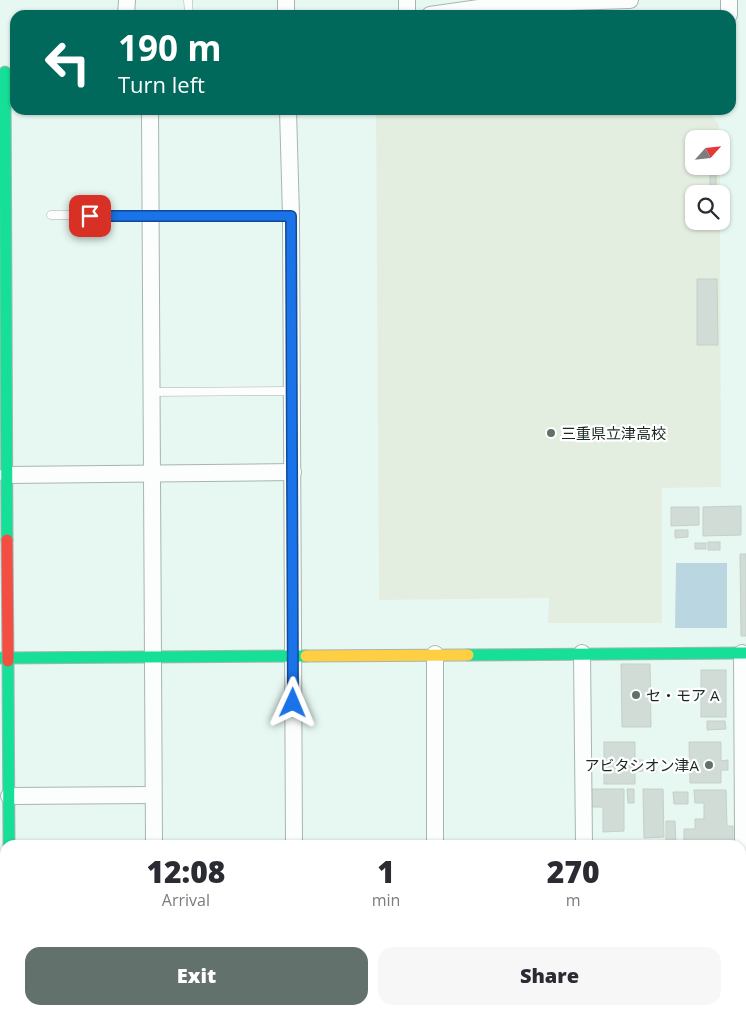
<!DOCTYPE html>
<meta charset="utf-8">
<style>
body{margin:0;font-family:"Open Sans","Noto Sans JP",sans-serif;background:#f7f7f7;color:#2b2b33;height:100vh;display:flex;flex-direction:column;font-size:19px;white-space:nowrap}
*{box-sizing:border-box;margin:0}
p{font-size:16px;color:#7c7c81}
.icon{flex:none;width:28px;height:28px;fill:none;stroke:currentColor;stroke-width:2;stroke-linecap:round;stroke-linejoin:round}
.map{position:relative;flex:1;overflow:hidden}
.sheet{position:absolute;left:0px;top:840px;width:746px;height:175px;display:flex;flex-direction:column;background:#fff;border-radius:15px 15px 0 0;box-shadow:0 1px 4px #0004}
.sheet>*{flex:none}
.top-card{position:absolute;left:10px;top:10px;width:726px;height:105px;border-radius:15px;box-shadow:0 1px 4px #0004;background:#00695c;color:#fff;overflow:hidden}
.needle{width:32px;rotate:63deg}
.controls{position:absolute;left:685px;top:130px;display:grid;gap:10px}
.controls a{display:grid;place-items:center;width:45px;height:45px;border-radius:10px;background:#fff;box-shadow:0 1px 4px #0004;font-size:25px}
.pin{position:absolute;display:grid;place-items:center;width:42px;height:42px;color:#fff;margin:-21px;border-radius:10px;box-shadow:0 2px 8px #0006}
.me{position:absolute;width:55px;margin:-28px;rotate:1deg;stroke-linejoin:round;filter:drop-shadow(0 0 4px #0008)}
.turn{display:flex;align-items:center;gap:18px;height:105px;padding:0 25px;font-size:22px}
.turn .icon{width:65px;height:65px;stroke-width:2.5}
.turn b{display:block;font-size:35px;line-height:42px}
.eta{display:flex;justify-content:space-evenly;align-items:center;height:85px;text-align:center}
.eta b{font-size:30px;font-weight:800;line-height:35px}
.primary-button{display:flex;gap:10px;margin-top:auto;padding:10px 25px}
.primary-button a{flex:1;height:58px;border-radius:15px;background:#62716c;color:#fff;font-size:20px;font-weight:800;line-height:58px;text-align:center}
.primary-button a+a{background:#f7f7f7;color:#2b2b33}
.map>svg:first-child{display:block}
.green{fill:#e4eee0}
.water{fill:#bad6e0}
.building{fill:#d0dcd5;stroke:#c4d0c8}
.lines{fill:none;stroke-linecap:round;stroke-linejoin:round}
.lane-casing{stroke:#a7b5b1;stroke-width:9}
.street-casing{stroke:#a7b5b1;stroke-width:18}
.fast-casing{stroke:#a7b5b1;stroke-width:13}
.slow-casing{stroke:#a7b5b1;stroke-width:13}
.jam-casing{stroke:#a7b5b1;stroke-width:13}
.lane{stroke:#fbfefd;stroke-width:8}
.street{stroke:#fbfefd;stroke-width:16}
.fast{stroke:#16e098;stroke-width:11}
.slow{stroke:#ffcf43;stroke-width:11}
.jam{stroke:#f24e42;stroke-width:11}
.route-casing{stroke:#114b97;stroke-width:12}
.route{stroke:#1a73e8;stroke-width:9}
.poi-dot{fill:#62716c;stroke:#fff;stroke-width:2}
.labels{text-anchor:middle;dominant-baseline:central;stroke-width:4.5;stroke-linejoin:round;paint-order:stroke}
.poi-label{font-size:15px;fill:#1a2824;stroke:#fff;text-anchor:start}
</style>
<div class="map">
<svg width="746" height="1015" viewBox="0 0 746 1015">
<rect width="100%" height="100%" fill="#e7f8f2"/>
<polygon class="green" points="376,110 708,110 719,125 719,139 694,139 694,166 720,166 720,194 694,194 694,221 720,221 721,487 662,488 662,623 548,623 549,598 379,600"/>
<polygon class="water" points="676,563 727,563 727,628 675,628"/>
<g class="building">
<polygon points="716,168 716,189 710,189 710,169"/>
<polygon points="697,279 717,279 718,345 697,345"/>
<polygon points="741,506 741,535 703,536 703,507"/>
<polygon points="671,507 699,507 699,525 671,526"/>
<polygon points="675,530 688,530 688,537 675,538"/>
<rect x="708" y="542" width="12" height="8"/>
<rect x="695" y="543" width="11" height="6"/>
<polygon points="740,554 746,554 746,636 741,636"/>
<polygon points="621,664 650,664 651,727 622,727"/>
<rect x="701" y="670" width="25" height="47"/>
<polygon points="707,721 725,721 726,729 707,730"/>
<polygon points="604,742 635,742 635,760 643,760 643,771 635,772 635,784 604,784"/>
<polygon points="689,742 721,742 721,761 728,760 728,770 721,770 721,783 690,783"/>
<polygon points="649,760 656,760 656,773 650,773"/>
<polygon points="591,789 624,789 624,831 603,832 603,807 591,807"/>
<polygon points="627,789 634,789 634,803 628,803"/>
<polygon points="643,789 663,789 664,837 644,838"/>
<polygon points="694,790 726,790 727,826 733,826 733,845 684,845 684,829 695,829 695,819 704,819 704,803 695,803"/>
<polygon points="673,792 688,792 688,804 674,804"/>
<polygon points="666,821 675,821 676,845 666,845"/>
</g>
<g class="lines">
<g class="lane-casing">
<g id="lane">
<polyline points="188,0 189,15"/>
<polyline points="51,215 291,216"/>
<polyline points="151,392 292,391"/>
</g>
</g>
<g class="street-casing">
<g id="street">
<polyline points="286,0 286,15"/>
<polyline points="407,0 407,15"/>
<polyline points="729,0 729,15"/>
<polyline points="126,15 127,0"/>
<polyline points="430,15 506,4 630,0"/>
<polyline points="150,110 154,845"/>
<polyline points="288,110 291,216 294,845"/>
<polyline points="7,475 293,472"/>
<polyline points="582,653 584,845"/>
<polyline points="742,653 744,1015"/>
<polyline points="435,654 435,845"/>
<polyline points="9,796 153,795"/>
<polyline points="0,1002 5,1002"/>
<polyline points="154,1010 154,1015"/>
<polyline points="296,1010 296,1015"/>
<polyline points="435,1010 435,1015"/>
<polyline points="585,1010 585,1015"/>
</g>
</g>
<g class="fast-casing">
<g id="fast">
<polyline points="5,72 7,540"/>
<polyline points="468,655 746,653"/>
<polyline points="0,658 306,656"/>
<polyline points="8,661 9,845"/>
</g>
</g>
<g class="slow-casing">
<polyline id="slow" points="306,656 468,655"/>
</g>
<g class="jam-casing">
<polyline id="jam" points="7,540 8,661"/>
</g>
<use href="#lane" class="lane"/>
<use href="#street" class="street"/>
<use href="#fast" class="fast"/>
<use href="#slow" class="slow"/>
<use href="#jam" class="jam"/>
</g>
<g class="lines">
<g class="route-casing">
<polyline id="route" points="90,216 291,216 293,703"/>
</g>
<use href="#route" class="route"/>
</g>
<g class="poi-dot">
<circle cx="551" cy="433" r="5"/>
<circle cx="636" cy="695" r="5"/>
<circle cx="709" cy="765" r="5"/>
</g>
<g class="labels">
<g class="poi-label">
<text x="561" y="433">三重県立津高校</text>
<text x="646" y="695">セ・モア A</text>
<text x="699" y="765" text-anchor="end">アビタシオン津A</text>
</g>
</g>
</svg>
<div class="controls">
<a><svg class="needle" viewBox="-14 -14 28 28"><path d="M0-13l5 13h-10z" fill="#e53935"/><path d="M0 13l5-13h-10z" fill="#7c7c81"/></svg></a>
<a><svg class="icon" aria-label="search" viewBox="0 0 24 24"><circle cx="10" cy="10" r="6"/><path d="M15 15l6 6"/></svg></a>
</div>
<div class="pin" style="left:90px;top:216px;background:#d93025"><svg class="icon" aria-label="arrive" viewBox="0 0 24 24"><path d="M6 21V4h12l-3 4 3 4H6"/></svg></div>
<svg class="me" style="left:293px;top:703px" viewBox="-20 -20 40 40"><path d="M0-17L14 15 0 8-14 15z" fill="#1a73e8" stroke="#fff" stroke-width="4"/></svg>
<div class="top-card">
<div class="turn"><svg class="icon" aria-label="left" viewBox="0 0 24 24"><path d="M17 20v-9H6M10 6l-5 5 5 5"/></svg><div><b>190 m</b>Turn left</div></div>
</div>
<section class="sheet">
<div class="eta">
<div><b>12:08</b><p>Arrival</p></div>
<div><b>1</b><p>min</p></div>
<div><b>270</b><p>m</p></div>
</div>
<div class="primary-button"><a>Exit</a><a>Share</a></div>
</section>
</div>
